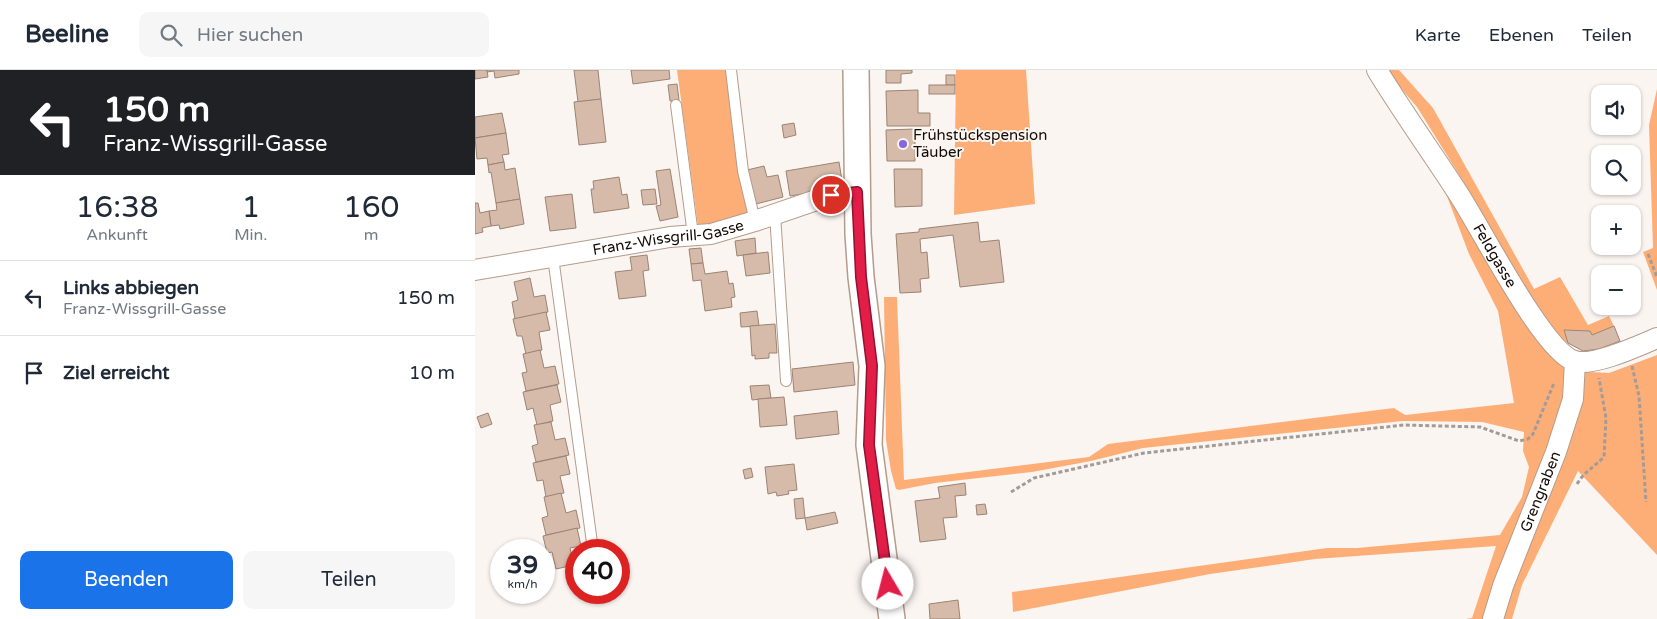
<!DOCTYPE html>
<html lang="de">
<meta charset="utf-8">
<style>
body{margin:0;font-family:"Varela Round",sans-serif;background:#f6f6f7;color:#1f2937;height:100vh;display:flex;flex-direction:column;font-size:19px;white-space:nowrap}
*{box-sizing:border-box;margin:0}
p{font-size:16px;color:#747a83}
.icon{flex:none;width:28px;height:28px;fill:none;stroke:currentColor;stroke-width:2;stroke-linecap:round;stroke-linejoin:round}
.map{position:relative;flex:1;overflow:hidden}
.panel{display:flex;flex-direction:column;background:#fff;width:475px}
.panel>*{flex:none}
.top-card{background:#202124;color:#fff;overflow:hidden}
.fabs{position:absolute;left:1116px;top:15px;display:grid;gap:10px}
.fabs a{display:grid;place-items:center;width:50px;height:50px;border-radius:10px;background:#fff;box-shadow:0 1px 4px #0004;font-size:25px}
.speed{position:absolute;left:15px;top:469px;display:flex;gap:10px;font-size:25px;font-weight:700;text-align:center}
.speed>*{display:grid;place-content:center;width:65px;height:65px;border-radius:50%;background:#fff;box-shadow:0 1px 4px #0004;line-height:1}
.speed small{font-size:12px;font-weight:400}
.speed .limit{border:8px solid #d22;background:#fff;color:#111}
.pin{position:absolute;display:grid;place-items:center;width:42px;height:42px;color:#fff;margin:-21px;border:2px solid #fff;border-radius:50%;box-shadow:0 1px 5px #0007}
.me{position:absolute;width:55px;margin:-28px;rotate:352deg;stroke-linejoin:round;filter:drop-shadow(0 0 4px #0008)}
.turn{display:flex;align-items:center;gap:18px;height:105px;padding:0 20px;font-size:22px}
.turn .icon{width:65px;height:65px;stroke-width:2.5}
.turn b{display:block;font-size:35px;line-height:42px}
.eta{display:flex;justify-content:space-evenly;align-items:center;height:85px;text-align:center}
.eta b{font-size:30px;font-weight:600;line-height:35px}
.cta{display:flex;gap:10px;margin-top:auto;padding:10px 20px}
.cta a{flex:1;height:58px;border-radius:10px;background:#1a73e8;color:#fff;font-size:20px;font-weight:600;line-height:58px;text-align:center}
.cta a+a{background:#f6f6f7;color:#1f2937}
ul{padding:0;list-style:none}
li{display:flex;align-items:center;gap:15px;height:75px;padding:0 20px;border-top:1px solid #e0e1e3}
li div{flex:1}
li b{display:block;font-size:19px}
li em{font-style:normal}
header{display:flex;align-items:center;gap:30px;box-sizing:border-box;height:70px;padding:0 25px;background:#fff;border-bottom:1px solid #e0e1e3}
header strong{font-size:24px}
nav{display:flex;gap:28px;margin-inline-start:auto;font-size:18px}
.search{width:350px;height:45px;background:#f6f6f7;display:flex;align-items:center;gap:12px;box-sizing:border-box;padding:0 18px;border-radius:10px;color:#747a83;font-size:19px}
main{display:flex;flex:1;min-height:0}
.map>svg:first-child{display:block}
.green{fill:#fdae77}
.building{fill:#d6bbaa;stroke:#9c8372}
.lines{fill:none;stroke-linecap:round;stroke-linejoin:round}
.service-casing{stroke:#b59b8a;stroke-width:12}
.minor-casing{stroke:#b59b8a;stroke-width:22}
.tertiary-casing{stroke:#b59b8a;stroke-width:28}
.path{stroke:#a29b97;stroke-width:3;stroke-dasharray:4 2.5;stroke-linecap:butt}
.service{stroke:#fff;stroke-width:10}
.minor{stroke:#fff;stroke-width:20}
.tertiary{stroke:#fff;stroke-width:25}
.route-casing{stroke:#92132f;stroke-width:12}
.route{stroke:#e11d48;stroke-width:9}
.poi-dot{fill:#8764e0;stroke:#fbf5f2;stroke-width:2}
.labels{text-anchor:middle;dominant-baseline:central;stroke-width:4;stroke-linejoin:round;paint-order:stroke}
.poi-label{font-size:15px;fill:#140b06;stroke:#fbf5f2;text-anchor:start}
.street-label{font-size:15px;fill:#140b06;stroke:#fbf5f2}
</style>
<header>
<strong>Beeline</strong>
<div class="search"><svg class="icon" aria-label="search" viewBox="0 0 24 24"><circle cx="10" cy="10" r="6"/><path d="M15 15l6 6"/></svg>Hier suchen</div>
<nav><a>Karte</a><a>Ebenen</a><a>Teilen</a></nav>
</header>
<main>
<section class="panel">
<div class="top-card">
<div class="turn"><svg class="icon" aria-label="left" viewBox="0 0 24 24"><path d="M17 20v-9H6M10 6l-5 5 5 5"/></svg><div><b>150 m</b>Franz-Wissgrill-Gasse</div></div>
</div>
<div class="eta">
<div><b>16:38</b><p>Ankunft</p></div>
<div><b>1</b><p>Min.</p></div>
<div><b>160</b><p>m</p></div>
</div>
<ul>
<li><svg class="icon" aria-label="left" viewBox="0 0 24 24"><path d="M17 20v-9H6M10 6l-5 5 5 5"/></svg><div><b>Links abbiegen</b><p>Franz-Wissgrill-Gasse</p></div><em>150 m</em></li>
<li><svg class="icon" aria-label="arrive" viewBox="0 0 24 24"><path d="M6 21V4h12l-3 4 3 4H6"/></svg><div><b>Ziel erreicht</b></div><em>10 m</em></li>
</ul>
<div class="cta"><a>Beenden</a><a>Teilen</a></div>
</section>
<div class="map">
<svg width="1182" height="549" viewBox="0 0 1182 549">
<rect width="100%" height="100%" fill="#fbf5f2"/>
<g class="green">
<polygon points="202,0 252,0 274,146 234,157 223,156"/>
<polygon points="481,0 551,0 560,134 479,145"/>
<polygon points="913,0 924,0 958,38 1059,219 1085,207 1113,255 1134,246 1139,256 1117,265 1115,261 1089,260 1093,273 1079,264 1061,237 991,116 942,37 923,15"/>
<polygon points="1182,19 1182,220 1168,182 1178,178 1174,55"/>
<polygon points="970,121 985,138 1097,301 1134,303 1182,285 1182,485 1103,401 1047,515 1037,549 990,549 997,548 1021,476 840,489 735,504 538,542 537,522 852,478 882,478 1025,465 1047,427 1054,397 1048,381 1049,362 1007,352 928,351 668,378 616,391 557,402 460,413 424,420 421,419 416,401 411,370 409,227 422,227 429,410 614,387 633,374 919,338 930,345 1039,333 1023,241 994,184"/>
</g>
<g class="building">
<polygon points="0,0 12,0 13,7 0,9"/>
<polygon points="12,0 44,0 44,4 20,8 19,1 12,2"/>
<polygon points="99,0 123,0 126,29 103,32"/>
<polygon points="156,0 194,0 195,9 158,14"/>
<polygon points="411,0 437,0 437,3 426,4 426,13 411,13"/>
<rect x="471" y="5" width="9" height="10"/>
<polygon points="202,14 204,30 195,31 193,15"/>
<rect x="454" y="15" width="26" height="9"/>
<polygon points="443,20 443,43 455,43 455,56 412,56 411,21"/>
<polygon points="126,29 131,72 104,75 99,32"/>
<polygon points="27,43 31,63 0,68 0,47"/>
<polygon points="319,53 321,65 309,68 307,55"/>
<polygon points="440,59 440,91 412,91 411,60"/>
<polygon points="31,63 34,84 27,85 29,92 13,95 12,88 2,89 0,68"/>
<polygon points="29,92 30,100 40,98 45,129 21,133 16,102 14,103 13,95"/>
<polygon points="364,92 368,117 315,126 311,101"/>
<polygon points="289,96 292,107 303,105 308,127 281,134 272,100"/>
<polygon points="195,99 203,147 185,151 181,136 186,135 181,101"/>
<polygon points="419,99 447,99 447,136 420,137"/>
<polygon points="144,107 147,125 152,124 154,138 119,143 116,119 119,119 118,111"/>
<polygon points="180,119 182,134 168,135 166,120"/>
<polygon points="97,124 101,158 75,161 70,127"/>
<polygon points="45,129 49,154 25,159 24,155 16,156 14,141 22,140 21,133"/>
<polygon points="0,133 3,133 5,143 14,141 16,156 7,158 8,162 0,164"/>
<polygon points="503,152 505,172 524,170 529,212 485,217 478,165 445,169 446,183 452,182 454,208 445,209 446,222 425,223 421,164 444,162 444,159"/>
<polygon points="280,168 281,183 262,186 260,171"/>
<polygon points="226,178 228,193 216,194 214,179"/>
<polygon points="293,182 295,203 271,206 268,185"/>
<polygon points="172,185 174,200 168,201 171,226 144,229 140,202 157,200 155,187"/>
<polygon points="228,193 230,204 252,201 254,214 258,213 260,227 256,228 257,237 230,241 226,210 218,211 216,194"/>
<polygon points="55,208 59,227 70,225 73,242 40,249 37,232 43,230 39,212"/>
<polygon points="282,241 284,256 266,257 265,243"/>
<polygon points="71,242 75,260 64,262 67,280 51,284 47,266 42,266 38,249"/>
<polygon points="300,254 302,283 294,283 294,288 280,289 280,285 277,286 275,256"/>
<polygon points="1139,256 1145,271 1124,279 1108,281 1093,273 1089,260 1115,261 1117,265"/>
<polygon points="65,280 69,298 80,296 84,314 51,321 47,303 52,302 48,284"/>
<polygon points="378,292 380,315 319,322 317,299"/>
<polygon points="82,315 86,332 75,335 78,351 62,355 58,338 52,340 48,322"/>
<polygon points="294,315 296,328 277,330 275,316"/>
<polygon points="309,327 312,355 285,357 283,329"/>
<polygon points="362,341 364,364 321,369 319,346"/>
<polygon points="13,343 17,354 6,358 2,347"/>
<polygon points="76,352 80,370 90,368 94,385 61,392 57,376 63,374 59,355"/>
<polygon points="91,386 95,404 85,406 89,423 71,427 68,410 62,411 58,393"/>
<polygon points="319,394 322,420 313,421 314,424 302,426 301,422 293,424 290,397"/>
<polygon points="276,398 278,407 270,409 268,400"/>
<polygon points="490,413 491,425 480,426 482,447 468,448 471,469 445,472 440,431 465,428 463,417"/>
<polygon points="86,423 91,443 101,440 105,458 71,465 67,448 73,446 69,427"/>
<polygon points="328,428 330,448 321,449 319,429"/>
<polygon points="510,434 512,444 502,445 501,435"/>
<polygon points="360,442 363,453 332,460 330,448"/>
<polygon points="102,458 106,476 95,478 99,495 81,499 77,482 72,483 68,466"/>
<polygon points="483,530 485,549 455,549 454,534"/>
</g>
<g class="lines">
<g class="service-casing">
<g id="service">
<polyline points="256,0 268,101 280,151"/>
<polyline points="201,35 218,165"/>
<polyline points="300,144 311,311"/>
<polyline points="78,187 118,480"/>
</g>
</g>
<g class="minor-casing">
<g id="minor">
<path id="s1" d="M902 0C927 41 955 80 981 120 1004 154 1067 280 1099 291 1118 297 1163 276 1182 268"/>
<path id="s2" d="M0 200 195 167 236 164 280 151 356 125 382 122"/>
<path id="s3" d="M1018 549 1028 516 1081 382 1098 329 1100 291"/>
</g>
</g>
<g class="tertiary-casing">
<polyline id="tertiary" points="381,0 383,164 386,207 397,296 394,375 417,549"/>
</g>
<g class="path">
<polyline points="1173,184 1182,207"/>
<polyline points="1157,296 1164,326 1171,432"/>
<path d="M1102 414C1109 402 1119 397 1129 387L1131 348 1124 308"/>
<polyline points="536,422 559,408 669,383 929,355 1005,357 1044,371 1053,369 1058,364 1079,313"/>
</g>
<use href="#service" class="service"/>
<use href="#minor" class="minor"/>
<use href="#tertiary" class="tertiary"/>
</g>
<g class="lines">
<g class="route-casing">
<polyline id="route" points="356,125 382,122 386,207 397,296 394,375 413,514"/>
</g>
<use href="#route" class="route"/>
</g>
<circle class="poi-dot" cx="428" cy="74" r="5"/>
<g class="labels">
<g class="poi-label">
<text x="438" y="65">Frühstückspension<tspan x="438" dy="17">Täuber</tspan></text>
</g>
<g class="street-label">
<text stroke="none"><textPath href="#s2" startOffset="196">Franz-Wissgrill-Gasse</textPath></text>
<text stroke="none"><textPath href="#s1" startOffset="220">Feldgasse</textPath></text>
<text stroke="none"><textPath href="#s3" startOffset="136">Grengraben</textPath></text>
</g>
</g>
</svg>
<div class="fabs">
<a><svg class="icon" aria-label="sound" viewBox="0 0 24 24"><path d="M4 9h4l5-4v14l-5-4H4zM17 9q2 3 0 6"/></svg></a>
<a><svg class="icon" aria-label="search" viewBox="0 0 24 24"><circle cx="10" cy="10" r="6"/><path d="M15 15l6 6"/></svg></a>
<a>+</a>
<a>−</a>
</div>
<div class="speed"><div>39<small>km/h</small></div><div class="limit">40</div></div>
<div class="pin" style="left:356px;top:125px;background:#d93025"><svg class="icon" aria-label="arrive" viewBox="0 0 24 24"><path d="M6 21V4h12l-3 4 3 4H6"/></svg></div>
<svg class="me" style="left:413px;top:514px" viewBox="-20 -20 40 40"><circle r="19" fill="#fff"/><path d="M0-13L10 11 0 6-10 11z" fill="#e11d48"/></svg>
</div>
</main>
